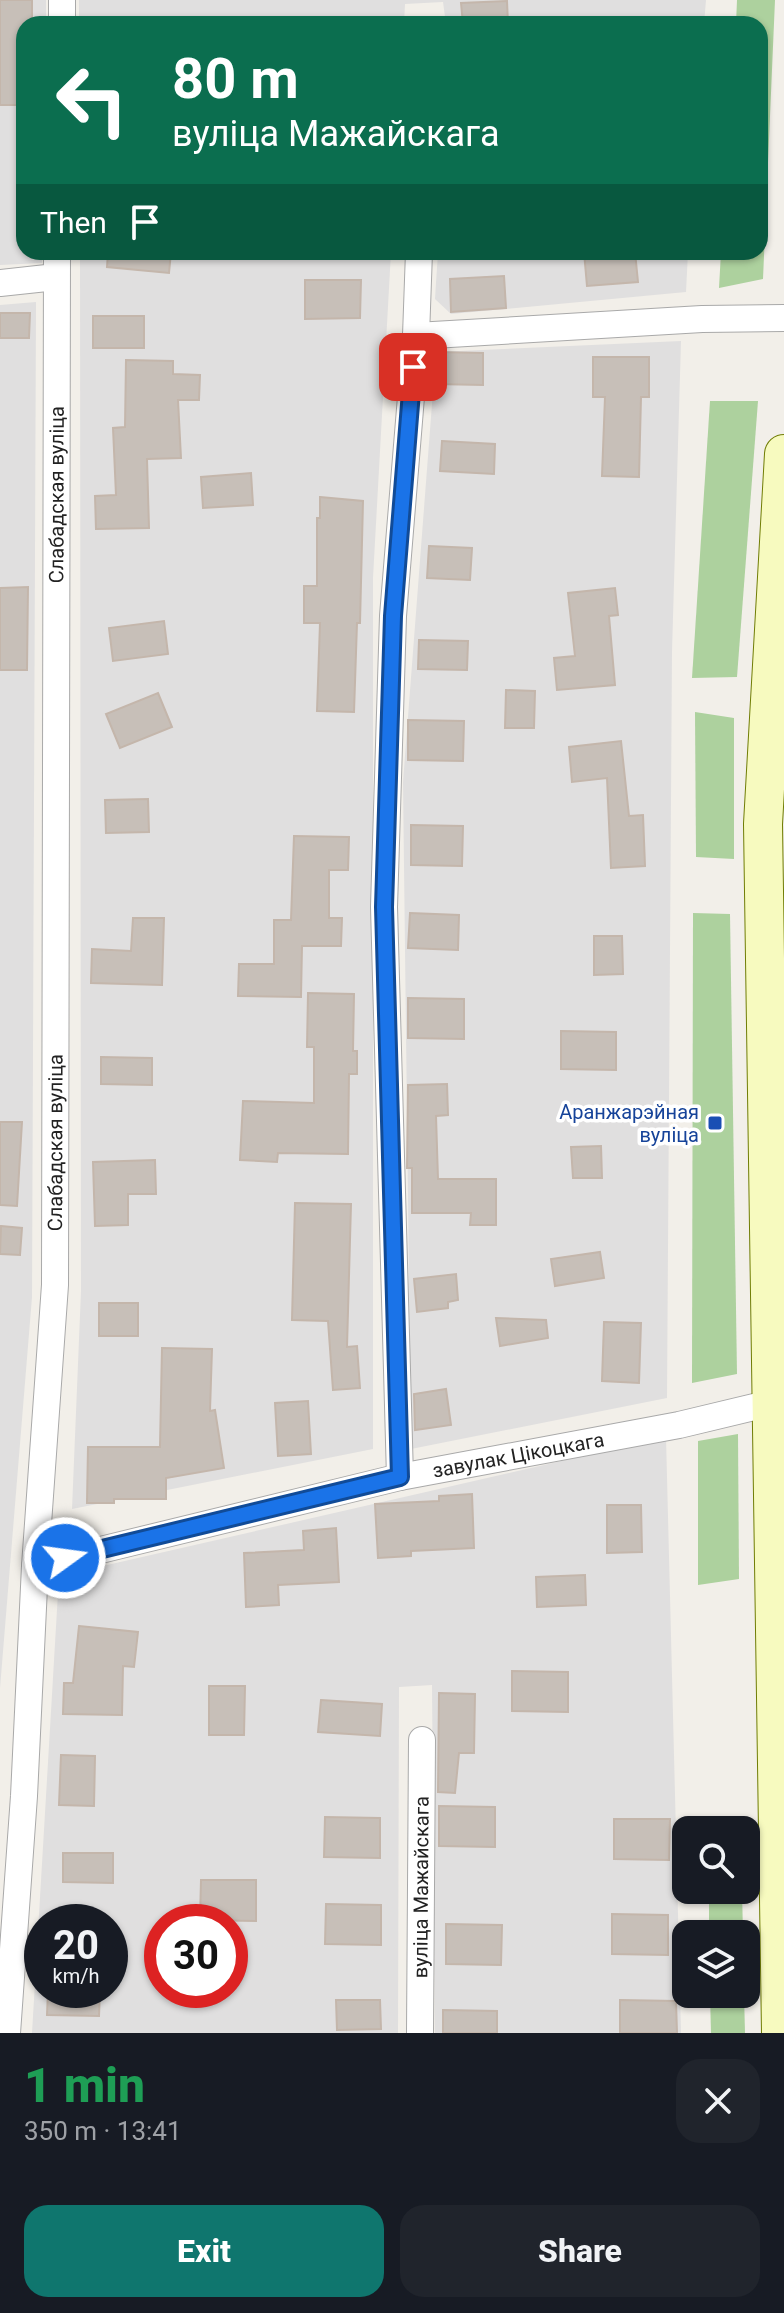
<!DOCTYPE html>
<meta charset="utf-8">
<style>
body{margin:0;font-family:Roboto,sans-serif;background:#20242c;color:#f1f3f6;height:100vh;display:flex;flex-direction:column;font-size:30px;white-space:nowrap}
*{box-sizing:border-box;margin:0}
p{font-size:26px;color:#9ea1a6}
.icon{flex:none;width:44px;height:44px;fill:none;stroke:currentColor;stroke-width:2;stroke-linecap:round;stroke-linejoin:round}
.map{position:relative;height:2033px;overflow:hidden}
.details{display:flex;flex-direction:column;background:#171b24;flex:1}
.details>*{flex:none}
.top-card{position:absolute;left:16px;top:16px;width:752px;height:244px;border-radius:24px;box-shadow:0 2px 6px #0004;background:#0b6e4f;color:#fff;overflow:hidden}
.controls{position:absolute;left:672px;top:1816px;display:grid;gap:16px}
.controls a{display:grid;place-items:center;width:88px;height:88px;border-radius:16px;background:#171b24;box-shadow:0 2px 6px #0004;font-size:40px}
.speed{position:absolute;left:24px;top:1904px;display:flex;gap:16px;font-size:40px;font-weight:700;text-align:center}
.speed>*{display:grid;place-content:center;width:104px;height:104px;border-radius:50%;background:#171b24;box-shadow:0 2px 6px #0004;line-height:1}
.speed small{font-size:20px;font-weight:400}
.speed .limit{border:12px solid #d22;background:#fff;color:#111}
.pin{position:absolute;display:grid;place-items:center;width:68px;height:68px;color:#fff;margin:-34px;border-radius:16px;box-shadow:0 4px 12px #0006}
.me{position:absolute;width:88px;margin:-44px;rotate:76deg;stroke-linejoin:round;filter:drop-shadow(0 0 6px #0008)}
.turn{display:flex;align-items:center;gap:28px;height:168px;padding:0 24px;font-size:36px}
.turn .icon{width:104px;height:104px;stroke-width:2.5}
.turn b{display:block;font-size:56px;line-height:68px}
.then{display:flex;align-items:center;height:76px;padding:0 24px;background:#0003;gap:16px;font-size:30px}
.round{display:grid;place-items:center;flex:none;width:84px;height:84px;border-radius:24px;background:#20242c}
.head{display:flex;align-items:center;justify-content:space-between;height:136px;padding:0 24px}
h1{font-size:48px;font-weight:800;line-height:60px;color:#1e9e55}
.button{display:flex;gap:16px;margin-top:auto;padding:16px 24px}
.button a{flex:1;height:92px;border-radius:24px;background:#0f766e;color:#fff;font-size:32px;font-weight:800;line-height:92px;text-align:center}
.button a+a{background:#20242c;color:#f1f3f6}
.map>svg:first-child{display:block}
.residential{fill:#e0dfdf;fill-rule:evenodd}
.forest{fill:#add19e}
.building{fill:#c7bfb8;stroke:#c4b6ab;stroke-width:2}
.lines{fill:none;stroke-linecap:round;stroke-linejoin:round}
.street-casing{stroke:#a9a9a9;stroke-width:28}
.secondary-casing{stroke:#707d05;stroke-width:40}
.street{stroke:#fff;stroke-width:26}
.secondary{stroke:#f7fabf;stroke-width:38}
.route-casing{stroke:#114b97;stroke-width:20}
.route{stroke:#1a73e8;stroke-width:14}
.transit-dot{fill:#1a4fb4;stroke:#fff;stroke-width:3}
.labels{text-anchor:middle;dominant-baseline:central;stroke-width:7;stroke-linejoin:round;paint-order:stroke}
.street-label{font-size:20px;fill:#222;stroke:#fff}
.transit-label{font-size:20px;fill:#164399;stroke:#fff;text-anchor:end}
</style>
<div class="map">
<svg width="784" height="2033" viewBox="0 0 784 2033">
<rect width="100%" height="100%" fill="#f2efe9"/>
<g class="residential">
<polygon points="0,0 46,0 46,24 24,24 24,252 42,252 42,263 0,265"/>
<polygon points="79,0 706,0 704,24 446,24 443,2 405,4 404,24 79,24"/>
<polygon points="80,252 391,252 373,578 373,1449 72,1509 81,1291"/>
<polygon points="438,252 688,252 686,292 451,314 435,299"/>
<polygon points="36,302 32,1297 0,1688 0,305"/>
<polygon points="681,341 672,652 667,1398 411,1449 403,782 436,352"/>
<path d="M666 1437 681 2033H435L432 1685 399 1687 398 2033H32L59 1576ZM42 1922H110V1990H42ZM162 1922H230V1990H162Z"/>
</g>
<g class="forest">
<polygon points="737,0 775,0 763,279 719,288 721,252 760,252 760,24 736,24"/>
<polygon points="710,401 758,401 737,677 692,678"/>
<polygon points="695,712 734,718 734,859 696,857"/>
<polygon points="693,913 730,914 737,1374 692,1383"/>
<polygon points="738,1434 739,1579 698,1585 698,1441"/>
<polygon points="709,1890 742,1890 743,1934 709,1934"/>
<polygon points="710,1994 744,1994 745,2033 711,2033"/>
</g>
<g class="building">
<polygon points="0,0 32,0 32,24 24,24 24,105 0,105"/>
<polygon points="507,1 508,24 463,24 461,3"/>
<polygon points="108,252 171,252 169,273 107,267"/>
<polygon points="584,252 635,252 638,282 587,286"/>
<polygon points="504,276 506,308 451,312 450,279"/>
<polygon points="305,280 361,280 360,318 305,319"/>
<polygon points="0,313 30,313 29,338 0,338"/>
<rect x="93" y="316" width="51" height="32"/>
<polygon points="436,352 483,353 483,385 435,384"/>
<polygon points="593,357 649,357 649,397 641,397 639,477 602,476 605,397 593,397"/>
<polygon points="126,360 173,361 173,374 200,375 199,400 178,400 181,458 147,459 149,528 96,529 95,496 116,495 113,428 125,427"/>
<polygon points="442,441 495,444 494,474 440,471"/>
<polygon points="251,473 253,505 203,508 201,477"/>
<polygon points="320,497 363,501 360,623 357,623 354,712 317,711 320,623 304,623 304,586 317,586 317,518 320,518"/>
<polygon points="429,546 472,548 470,580 427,578"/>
<polygon points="28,587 27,670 0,670 0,588"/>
<polygon points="615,588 618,615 609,616 615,685 557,690 554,658 575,656 568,593"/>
<polygon points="164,621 168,654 113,661 109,628"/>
<polygon points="419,640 468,641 467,670 418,669"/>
<polygon points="506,690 535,691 534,728 505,728"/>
<polygon points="158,693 172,727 120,748 106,714"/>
<polygon points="408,720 464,721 463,761 408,760"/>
<polygon points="621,741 629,816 643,815 645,866 611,868 607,778 572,782 569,747"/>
<polygon points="148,799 149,832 106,833 105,800"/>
<polygon points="411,825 463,826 462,866 411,865"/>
<polygon points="294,836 349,837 348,870 329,870 329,918 342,918 341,946 302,946 301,997 238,996 239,964 274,964 274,920 291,920"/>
<polygon points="410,913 459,915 458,950 408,948"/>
<polygon points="133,918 164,918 162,985 91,983 92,949 131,951"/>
<polygon points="594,936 622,936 623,974 594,975"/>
<polygon points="308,993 354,994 353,1051 357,1051 357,1074 349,1074 348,1154 278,1153 277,1162 240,1160 243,1101 314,1103 314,1047 307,1047"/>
<polygon points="408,998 464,999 464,1039 408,1038"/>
<polygon points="561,1031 616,1032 616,1070 561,1069"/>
<polygon points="101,1057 152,1058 152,1085 101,1084"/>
<polygon points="447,1084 448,1115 436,1116 438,1179 496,1179 496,1225 470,1225 471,1213 412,1213 412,1168 407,1168 408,1085"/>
<polygon points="0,1122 22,1122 17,1206 0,1205"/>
<polygon points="601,1146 602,1178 573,1178 571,1147"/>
<polygon points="155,1160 156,1194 128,1194 128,1225 95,1226 93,1162"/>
<polygon points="295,1203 351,1204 347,1347 357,1346 360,1388 333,1390 328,1321 292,1320"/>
<polygon points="1,1226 22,1228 20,1255 0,1254"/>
<polygon points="600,1252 604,1278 555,1286 551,1259"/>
<polygon points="456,1274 458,1300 448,1302 448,1308 417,1312 414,1279"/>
<rect x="99" y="1303" width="39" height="33"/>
<polygon points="496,1318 546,1320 548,1338 500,1346"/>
<polygon points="604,1322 641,1323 639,1383 602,1381"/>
<polygon points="162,1348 212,1349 210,1411 215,1410 224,1468 166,1478 166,1499 114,1499 114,1503 87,1503 88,1447 160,1447"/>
<polygon points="446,1389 451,1425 415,1430 414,1394"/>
<polygon points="308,1401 311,1454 278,1456 275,1403"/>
<polygon points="472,1494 474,1548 411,1551 411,1556 378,1558 375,1504 439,1501 439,1496"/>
<polygon points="607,1505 641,1505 642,1552 607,1553"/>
<polygon points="336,1528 339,1582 278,1585 279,1605 246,1607 244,1553 304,1550 303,1531"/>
<polygon points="585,1575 586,1605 537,1607 536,1577"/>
<polygon points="79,1626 138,1632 134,1667 123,1666 122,1715 63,1714 64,1683 73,1683"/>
<polygon points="512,1671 568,1672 568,1712 512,1711"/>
<polygon points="209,1686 245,1686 244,1735 209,1735"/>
<polygon points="439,1693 475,1694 474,1753 459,1753 455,1793 438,1792"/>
<polygon points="321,1700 382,1704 380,1736 318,1732"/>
<polygon points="61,1755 95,1756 94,1806 59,1805"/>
<polygon points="439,1806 495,1807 495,1847 439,1846"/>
<polygon points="325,1817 380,1818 380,1858 324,1857"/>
<polygon points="614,1819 670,1819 669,1860 614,1859"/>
<polygon points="63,1853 113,1853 113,1883 63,1882"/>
<polygon points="201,1880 256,1880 256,1921 200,1920"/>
<polygon points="326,1904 381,1905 381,1945 325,1944"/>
<polygon points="612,1914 668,1915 668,1955 612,1954"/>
<polygon points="446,1924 502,1925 501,1965 446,1964"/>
<polygon points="48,1990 100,1990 99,2016 47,2015"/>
<polygon points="336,2000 380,2000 381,2029 337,2030"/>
<polygon points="620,2000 676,2001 677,2033 620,2033"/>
<polygon points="443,2010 497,2011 497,2033 443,2033"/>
</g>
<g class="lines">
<g class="street-casing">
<g id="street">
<polyline points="62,24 62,0"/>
<polyline points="0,283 56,277"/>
<polyline points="416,336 702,319 784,318"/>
<polyline points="400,1477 384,907 393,616 416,336 419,252"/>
<path id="s1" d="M35 1566 400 1477 679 1425 771 1403"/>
<path id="s2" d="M7 2033 24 1796 35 1566 55 1285 57 252"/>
<path id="s3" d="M420 2033 422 1740"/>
</g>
</g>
<g class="secondary-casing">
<polyline id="secondary" points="781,2033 763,824 784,454"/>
</g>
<use href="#street" class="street"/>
<use href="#secondary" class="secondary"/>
</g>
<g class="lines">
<g class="route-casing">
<polyline id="route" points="65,1558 400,1477 384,907 393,616 413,367"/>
</g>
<use href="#route" class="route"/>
</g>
<rect class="transit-dot" x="707" y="1115" width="16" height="16" rx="4"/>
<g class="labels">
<g class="street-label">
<text stroke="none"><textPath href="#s2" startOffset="1540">Слабадская вуліца</textPath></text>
<text stroke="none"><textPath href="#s2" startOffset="892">Слабадская вуліца</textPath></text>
<text stroke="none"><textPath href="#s1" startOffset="496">завулак Цікоцкага</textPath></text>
<text stroke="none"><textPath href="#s3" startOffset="146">вуліца Мажайскага</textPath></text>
</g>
<g class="transit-label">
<text x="699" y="1112">Аранжарэйная<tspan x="699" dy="23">вуліца</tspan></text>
</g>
</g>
</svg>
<div class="controls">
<a><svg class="icon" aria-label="search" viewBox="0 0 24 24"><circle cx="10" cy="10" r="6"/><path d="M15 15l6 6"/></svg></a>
<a><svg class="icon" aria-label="layers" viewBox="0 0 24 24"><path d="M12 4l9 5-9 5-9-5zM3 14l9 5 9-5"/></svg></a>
</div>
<div class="speed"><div>20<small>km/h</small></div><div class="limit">30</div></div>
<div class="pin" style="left:413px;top:367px;background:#d93025"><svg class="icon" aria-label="arrive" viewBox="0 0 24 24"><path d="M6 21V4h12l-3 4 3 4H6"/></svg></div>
<svg class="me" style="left:65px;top:1558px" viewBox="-20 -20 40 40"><circle r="17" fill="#1a73e8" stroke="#fff" stroke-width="3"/><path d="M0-11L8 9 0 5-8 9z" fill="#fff"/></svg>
<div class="top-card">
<div class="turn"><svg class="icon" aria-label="left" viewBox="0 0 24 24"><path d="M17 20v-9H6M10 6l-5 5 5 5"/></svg><div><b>80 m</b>вуліца Мажайскага</div></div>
<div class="then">Then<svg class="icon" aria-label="arrive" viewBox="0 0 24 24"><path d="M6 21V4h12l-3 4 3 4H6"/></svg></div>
</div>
</div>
<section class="details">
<div class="head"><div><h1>1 min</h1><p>350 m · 13:41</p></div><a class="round"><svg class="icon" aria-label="close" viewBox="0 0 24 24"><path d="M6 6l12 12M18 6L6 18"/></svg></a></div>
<div class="button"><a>Exit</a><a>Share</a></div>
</section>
